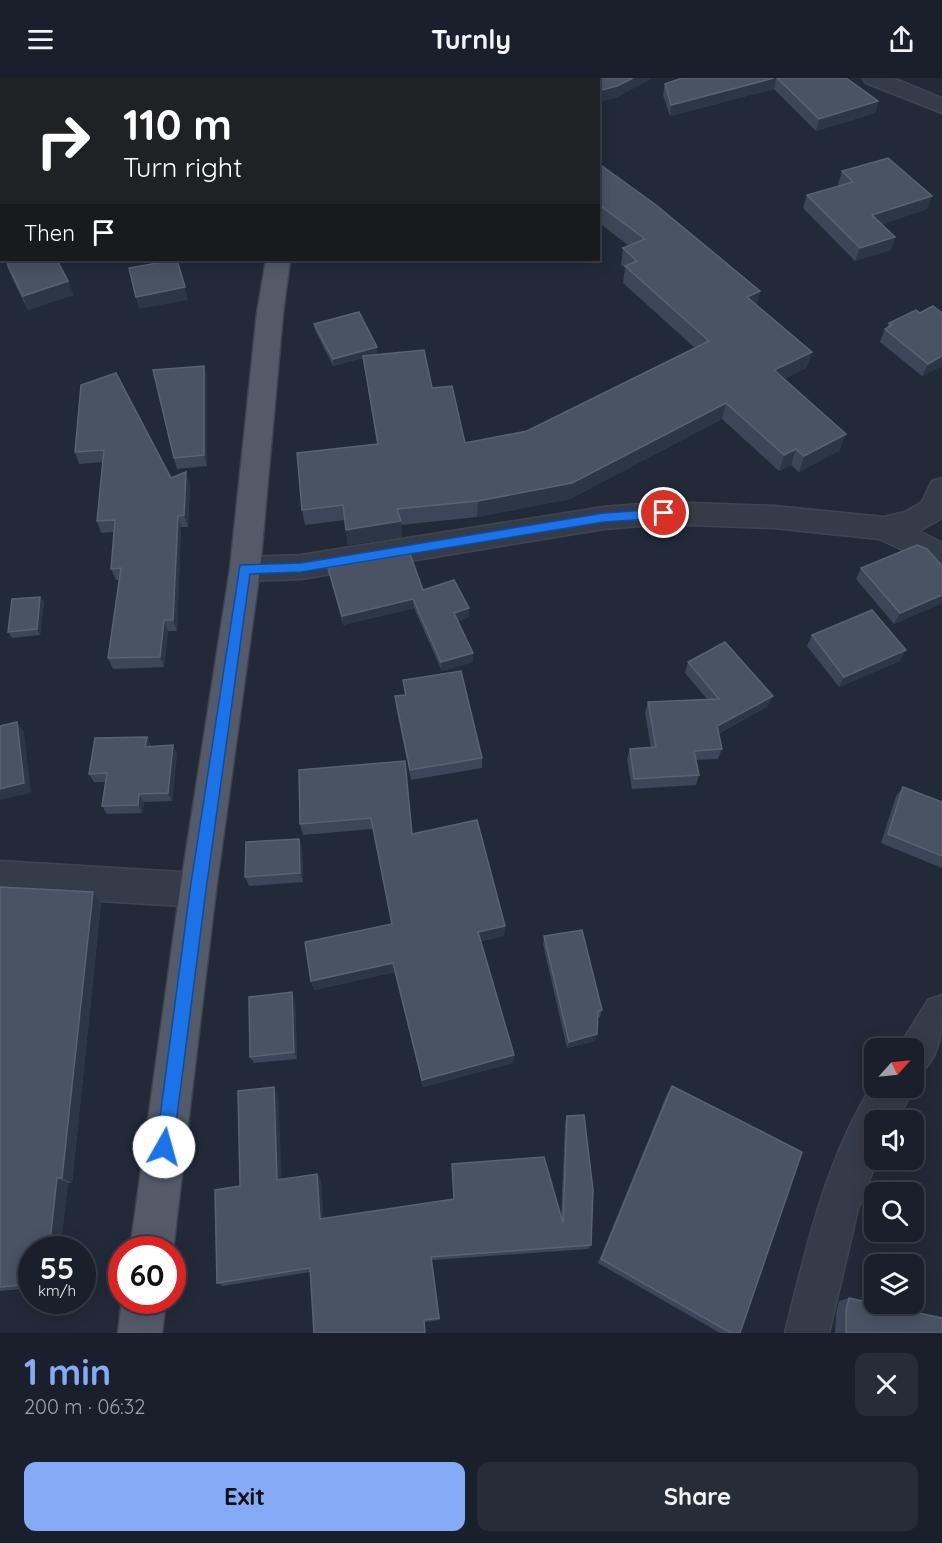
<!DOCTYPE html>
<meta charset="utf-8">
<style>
body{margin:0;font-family:Quicksand,sans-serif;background:#272d37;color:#f1f3f6;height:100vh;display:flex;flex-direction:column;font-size:22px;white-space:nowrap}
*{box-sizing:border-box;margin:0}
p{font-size:20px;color:#9fa3a9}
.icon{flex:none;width:33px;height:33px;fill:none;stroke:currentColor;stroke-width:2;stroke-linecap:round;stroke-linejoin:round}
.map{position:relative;height:1255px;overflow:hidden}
.details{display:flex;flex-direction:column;background:#1a202b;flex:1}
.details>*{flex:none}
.hud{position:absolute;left:0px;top:0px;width:600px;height:183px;box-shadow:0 3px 15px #0003,0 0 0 2px #383e47;background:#202124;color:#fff;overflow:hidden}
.needle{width:39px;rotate:63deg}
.buttons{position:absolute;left:864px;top:960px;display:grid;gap:12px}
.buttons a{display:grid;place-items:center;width:60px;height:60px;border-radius:12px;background:#1a202b;box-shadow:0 3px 15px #0003,0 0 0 2px #383e47;font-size:30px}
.speed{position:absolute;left:18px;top:1158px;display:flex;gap:12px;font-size:30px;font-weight:700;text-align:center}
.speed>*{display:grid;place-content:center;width:78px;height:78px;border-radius:50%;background:#1a202b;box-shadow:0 3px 15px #0003,0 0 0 2px #383e47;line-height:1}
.speed small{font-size:15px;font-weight:400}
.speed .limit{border:9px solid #d22;background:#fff;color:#111}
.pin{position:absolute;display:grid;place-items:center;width:51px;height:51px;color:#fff;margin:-26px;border:3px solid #fff;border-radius:50%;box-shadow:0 2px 6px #0007}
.me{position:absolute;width:66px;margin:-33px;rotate:7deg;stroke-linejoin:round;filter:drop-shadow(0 0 4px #0008)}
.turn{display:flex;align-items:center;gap:21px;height:126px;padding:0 24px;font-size:27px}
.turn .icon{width:78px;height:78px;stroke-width:2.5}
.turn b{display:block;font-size:42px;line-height:51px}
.then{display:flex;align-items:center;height:57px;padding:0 24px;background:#0003;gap:12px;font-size:22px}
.round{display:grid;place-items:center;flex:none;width:63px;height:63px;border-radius:12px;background:#272d37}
.summary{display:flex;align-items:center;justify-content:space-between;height:102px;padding:0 24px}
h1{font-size:36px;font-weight:800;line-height:45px;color:#85abf6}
.button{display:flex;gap:12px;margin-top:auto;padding:12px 24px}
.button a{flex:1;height:69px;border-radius:12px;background:#85abf6;color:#111;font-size:24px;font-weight:800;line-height:69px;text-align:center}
.button a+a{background:#272d37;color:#f1f3f6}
header{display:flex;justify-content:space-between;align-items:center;height:78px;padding:0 24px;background:#1a202b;font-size:27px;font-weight:800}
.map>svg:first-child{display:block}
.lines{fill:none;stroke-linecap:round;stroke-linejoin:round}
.minor-casing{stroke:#3e4552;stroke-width:3}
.primary-casing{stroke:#3e4552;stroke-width:3}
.minor{fill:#353c49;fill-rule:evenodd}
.primary{fill:#535b69;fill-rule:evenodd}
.wall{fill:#3d4658}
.shaded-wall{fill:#2d3647}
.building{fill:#495364;stroke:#596273;stroke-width:1.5}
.route{fill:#1a73e8;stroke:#114b97;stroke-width:1.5}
</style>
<header><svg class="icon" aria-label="menu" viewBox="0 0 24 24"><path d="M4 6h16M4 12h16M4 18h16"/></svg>Turnly<svg class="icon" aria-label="share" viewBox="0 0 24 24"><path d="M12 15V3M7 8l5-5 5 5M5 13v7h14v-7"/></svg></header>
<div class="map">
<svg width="942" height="1255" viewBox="0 0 942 1255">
<rect width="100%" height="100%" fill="#222a39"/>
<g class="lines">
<g class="minor-casing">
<g id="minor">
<polygon points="863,0 893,0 942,20 942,35 866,5"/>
<polygon points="942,400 942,440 919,453 942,465 942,490 879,461 774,450 664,446 604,451 301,501 245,503 234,499 230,491 234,483 245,479 301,477 604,429 664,424 774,428 884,439 905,434 922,424 932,403"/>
<polygon points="0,783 198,795 211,800 216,812 211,824 198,829 0,817"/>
<path d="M942 917C942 950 942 984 914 999V970H898L928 922Z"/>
<path d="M874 1004V1010H914L897 1042H874V1082H877L858 1131 829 1255H785C807 1167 825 1083 874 1004Z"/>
</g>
</g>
<g class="primary-casing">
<g id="primary">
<rect x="293" y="0" width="22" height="2"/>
<polygon points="266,182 290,182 283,235 260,491 216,812 173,1172 130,1172 180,812 230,491 257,235"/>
<polygon points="122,1222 166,1222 162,1255 118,1255"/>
</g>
</g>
<use href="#minor" class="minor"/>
<use href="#primary" class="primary"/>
</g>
<g class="wall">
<polygon points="682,0 846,0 878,23 875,35 816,53 774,11 670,38 663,17 665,6"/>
<polygon points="598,85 760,213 756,227 812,274 806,290 784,301 840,372 799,394 791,387 779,393 722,341 570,421 477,439 401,447 402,459 348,467 345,442 305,447 302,432 377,366 363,280 333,288 315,252 314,246 377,269 377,276 374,277 432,310 465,365 527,353 695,270 623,205 625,190 621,187 623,170 629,168 598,144"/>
<polygon points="842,93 932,118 927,131 882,146 895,159 891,172 855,183 803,130 807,117 839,108 838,106"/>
<polygon points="8,188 68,203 73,217 28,232 13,202"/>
<polygon points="920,235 942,235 942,288 922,298 880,264 885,251 887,250 889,245"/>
<polygon points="207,300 207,388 177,391 174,380"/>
<polygon points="81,307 171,400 190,406 188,449 181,449 177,553 168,553 164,589 113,591 108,580 119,502 116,502 111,491 114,454 101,455 97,443 103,384 79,386 75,374"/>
<polygon points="942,488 942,525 894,546 856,501 861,490"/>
<polygon points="328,490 469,539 458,543 473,584 442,593 414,530 343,547 330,499"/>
<polygon points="40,519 44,524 40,557 12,560 8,554"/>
<polygon points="812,557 900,583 839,609 807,568"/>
<polygon points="688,584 768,628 718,656 722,671 718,681 696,682 699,697 696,707 632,711 627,681 630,671 651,670 645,635 648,624 707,621 685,595"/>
<polygon points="403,602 482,680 482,690 411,702 396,629 395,618 405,617"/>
<polygon points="147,659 151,668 177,676 172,723 144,724 142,735 107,736 102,728 105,704 94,704 89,696"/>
<polygon points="299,692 412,756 505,848 504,858 481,863 514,977 513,985 423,1009 395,894 314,912 311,903 392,846 373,751 303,757 300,746"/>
<polygon points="903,709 942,724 942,790 881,765 896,718"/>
<polygon points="299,761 302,770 303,804 249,808 245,799"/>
<polygon points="0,809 101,825 72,1105 68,1105 60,1172 32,1172 32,1210 0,1213"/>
<polygon points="544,858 602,932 600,939 598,940 595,963 567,970 543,866"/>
<polygon points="295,921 297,981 254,985 250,979"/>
<polygon points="672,1008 740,1255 720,1255 598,1185 667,1016"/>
<polygon points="278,1016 281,1102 317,1096 321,1102 323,1141 561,1139 565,1045 567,1038 591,1167 588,1171 432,1182 440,1242 425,1244 310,1194 223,1208 217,1205 240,1108"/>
<polygon points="849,1220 942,1255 835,1255 836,1236 839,1223"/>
</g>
<g class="shaded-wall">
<polygon points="633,0 653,0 616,20 598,24 598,13"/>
<polygon points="774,0 776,0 774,11 670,38 671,27"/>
<polygon points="878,23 875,35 816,53 819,41"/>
<polygon points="932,118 927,131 868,150 872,137"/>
<polygon points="895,159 891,172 855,183 860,170"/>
<polygon points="68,203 73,217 28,232 23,218"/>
<polygon points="185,209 188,222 139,231 136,219"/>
<polygon points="760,213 756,230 747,219"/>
<polygon points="377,269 377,276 333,288 333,281"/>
<polygon points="812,274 806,290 769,309 774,292"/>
<polygon points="942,278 942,288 922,298 928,286"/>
<polygon points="204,288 207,300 207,388 204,377"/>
<polygon points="726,325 722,341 570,421 477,439 478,423"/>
<polygon points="846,356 840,372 799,394 804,378"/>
<polygon points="796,371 791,387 779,393 784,377"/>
<polygon points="186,394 190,406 188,449 184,437"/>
<polygon points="178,438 181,449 177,553 173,542"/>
<polygon points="401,443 402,459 348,467 346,452"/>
<polygon points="942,517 942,525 894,546 900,535"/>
<polygon points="40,519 44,524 40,557 37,551"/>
<polygon points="413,521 414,530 343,547 342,538"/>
<polygon points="469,530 469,539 454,544 454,535"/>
<polygon points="164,542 168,553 164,589 160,579"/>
<polygon points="906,572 900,583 839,609 844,599"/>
<polygon points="473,575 473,584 442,593 441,584"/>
<polygon points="773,618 768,628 713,658 717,648"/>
<polygon points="17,644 24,654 31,715 0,722 0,711"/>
<polygon points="147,659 151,668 150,677 145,669"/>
<polygon points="173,667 177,676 172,723 168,715"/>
<polygon points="139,716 144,724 142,735 138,727"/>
<polygon points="299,761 302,770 303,804 300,795"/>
<polygon points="93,814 101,825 72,1105 62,1100"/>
<polygon points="505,848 504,858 478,863 478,854"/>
<polygon points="393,885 395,894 314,912 311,903"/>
<polygon points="292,914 295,921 297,981 294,974"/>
<polygon points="597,956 595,963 567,970 569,964"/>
<polygon points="514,977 513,985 423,1009 422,1002"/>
<polygon points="274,1009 278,1016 282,1108 277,1102"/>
<polygon points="317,1096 321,1102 324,1146 320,1141"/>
<polygon points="57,1100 68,1105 60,1172 49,1172"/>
</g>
<g class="building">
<polygon points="0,0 37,0 37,2 2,2 2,32 0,32"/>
<rect x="94" y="0" width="59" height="2"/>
<rect x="212" y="0" width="31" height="2"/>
<polygon points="347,0 475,0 475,2 348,2"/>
<polygon points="540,0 633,0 617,8 598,13 598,2 541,2"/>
<polygon points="682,0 774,0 671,27 665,6"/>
<polygon points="777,0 846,0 878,23 819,41"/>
<polygon points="888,80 932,118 872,137 895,159 860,170 807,117 853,104 842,93"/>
<polygon points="598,85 656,127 760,213 747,219 812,274 774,292 846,356 804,378 796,371 784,377 726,325 572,405 478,423 397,431 401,443 346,452 343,427 302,432 297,375 378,366 363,278 424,272 432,310 452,308 465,365 527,353 709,263 625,188 637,183 623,170 645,161 598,126"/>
<polygon points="8,182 57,182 68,203 23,218 8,188"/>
<polygon points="174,182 177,182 185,209 136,219 129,190"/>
<polygon points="933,228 942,235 942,278 928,286 885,251 892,247 889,245 916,232 920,235"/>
<polygon points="359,234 377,269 333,281 314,246"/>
<polygon points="204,288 204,377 174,380 153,292"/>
<polygon points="116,295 171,400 186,394 184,437 178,438 173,542 164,542 160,579 108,580 121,490 111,491 115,442 97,443 104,372 75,374 81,307"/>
<polygon points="917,467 927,471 942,488 942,517 900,535 861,490"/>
<polygon points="410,476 423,512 454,502 469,530 454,535 473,575 441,584 413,521 342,538 328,490"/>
<polygon points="40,519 37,551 8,554 12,521"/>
<polygon points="872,532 906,572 844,599 812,557"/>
<polygon points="725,564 773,618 717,648 722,671 694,673 699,697 634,701 630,671 656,669 648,624 719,621 688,584"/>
<polygon points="461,593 482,680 410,692 395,618 406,617 403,602"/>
<polygon points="17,644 24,705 0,711 0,648"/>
<polygon points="147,659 145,669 173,667 168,715 139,716 138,727 102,728 107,695 89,696 95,660"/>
<polygon points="405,683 412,756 477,742 505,848 478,854 514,977 422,1002 393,885 311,903 305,864 392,846 371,740 300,746 299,692"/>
<polygon points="903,709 942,724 942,778 888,756"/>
<polygon points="299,761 300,795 245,799 246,764"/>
<polygon points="0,809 93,814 62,1100 57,1100 49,1172 32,1172 32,1206 0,1209"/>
<polygon points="582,852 602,932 598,933 597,956 569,964 544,858"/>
<polygon points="292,914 294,974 250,979 249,919"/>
<polygon points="672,1008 802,1074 740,1255 731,1255 601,1181"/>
<polygon points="274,1009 277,1102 317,1096 320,1141 454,1121 452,1086 544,1079 563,1145 567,1038 584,1037 593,1112 591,1167 431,1179 439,1240 424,1242 425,1255 314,1255 310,1190 217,1205 215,1112 240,1108 238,1013"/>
<polygon points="849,1220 942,1240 942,1255 846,1255 846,1233"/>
</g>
<polygon class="route" points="664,431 670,435 664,440 604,444 301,494 250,496 206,812 173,1069 170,1075 164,1078 158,1075 156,1069 190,812 240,487 301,485 604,435"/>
</svg>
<div class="buttons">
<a><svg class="needle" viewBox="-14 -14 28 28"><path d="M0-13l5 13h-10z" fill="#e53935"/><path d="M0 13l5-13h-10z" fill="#9fa3a9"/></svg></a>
<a><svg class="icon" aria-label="sound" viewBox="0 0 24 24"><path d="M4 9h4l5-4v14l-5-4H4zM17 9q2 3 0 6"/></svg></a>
<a><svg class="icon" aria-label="search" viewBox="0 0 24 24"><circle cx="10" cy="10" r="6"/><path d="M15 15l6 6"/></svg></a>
<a><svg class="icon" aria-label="layers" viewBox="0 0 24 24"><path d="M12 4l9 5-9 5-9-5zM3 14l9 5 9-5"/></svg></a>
</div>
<div class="speed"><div>55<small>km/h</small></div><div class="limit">60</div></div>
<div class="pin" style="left:664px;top:435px;background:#d93025"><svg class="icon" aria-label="arrive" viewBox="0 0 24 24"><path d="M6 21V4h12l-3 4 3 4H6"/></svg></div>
<svg class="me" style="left:164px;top:1069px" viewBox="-20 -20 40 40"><circle r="19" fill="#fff"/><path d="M0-13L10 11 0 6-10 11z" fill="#1a73e8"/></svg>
<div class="hud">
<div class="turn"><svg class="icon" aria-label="right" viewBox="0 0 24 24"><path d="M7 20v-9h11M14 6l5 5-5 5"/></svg><div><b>110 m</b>Turn right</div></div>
<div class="then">Then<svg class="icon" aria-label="arrive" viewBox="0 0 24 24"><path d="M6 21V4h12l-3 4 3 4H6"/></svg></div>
</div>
</div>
<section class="details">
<div class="summary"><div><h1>1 min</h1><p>200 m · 06:32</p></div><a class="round"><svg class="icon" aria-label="close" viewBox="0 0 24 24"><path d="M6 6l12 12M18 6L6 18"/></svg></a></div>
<div class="button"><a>Exit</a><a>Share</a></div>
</section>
